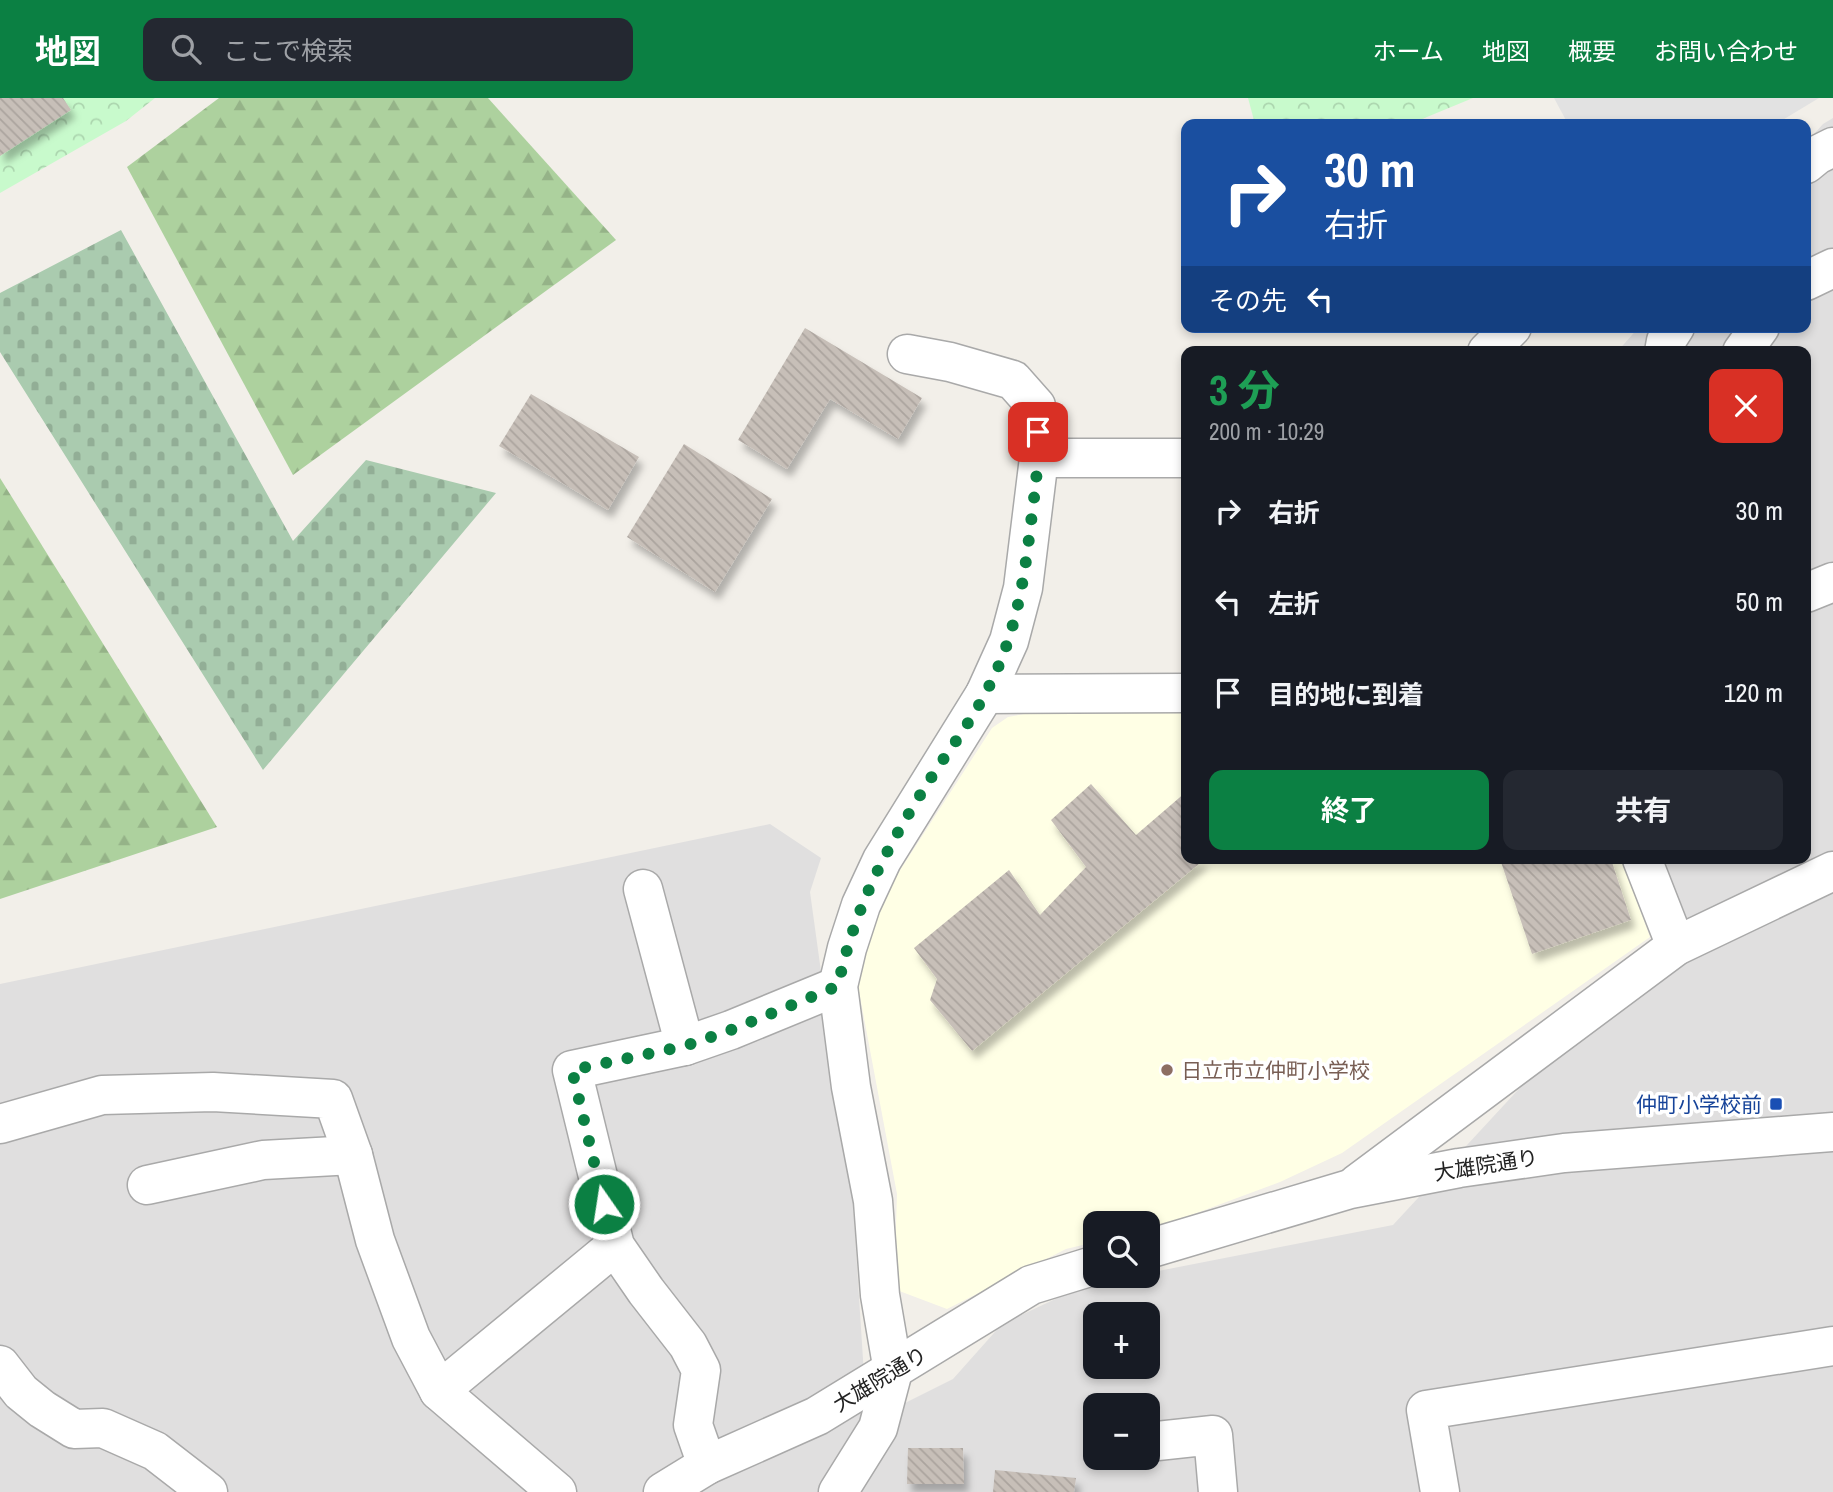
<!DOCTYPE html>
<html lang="ja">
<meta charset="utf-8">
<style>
body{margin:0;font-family:"Archivo Narrow","Noto Sans JP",sans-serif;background:#242831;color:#f1f3f6;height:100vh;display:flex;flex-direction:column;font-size:26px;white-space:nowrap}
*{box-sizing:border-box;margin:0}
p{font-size:23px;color:#9ea1a6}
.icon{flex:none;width:38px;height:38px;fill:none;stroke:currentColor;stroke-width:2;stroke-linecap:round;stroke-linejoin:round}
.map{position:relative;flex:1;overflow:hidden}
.drawer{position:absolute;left:1181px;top:248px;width:630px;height:518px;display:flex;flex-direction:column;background:#171b24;border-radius:14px;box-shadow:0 4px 10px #0003}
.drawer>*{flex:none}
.hud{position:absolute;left:1181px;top:21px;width:630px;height:214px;border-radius:14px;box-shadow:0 4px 10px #0003;background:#1a4fa0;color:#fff;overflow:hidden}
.fabs{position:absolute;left:1083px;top:1113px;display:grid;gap:14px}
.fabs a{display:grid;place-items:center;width:77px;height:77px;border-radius:14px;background:#171b24;box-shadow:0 4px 10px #0003;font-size:35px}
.pin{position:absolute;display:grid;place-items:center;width:60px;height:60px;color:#fff;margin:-30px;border-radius:14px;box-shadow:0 4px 10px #0006}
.me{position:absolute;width:77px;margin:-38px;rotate:347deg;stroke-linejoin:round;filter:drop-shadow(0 0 5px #0008)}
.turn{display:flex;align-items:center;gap:24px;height:147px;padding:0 28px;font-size:32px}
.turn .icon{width:91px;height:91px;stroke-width:2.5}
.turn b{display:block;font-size:49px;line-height:60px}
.then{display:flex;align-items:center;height:66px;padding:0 28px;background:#0003;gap:14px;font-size:26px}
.round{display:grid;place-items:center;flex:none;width:74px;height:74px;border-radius:14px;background:#242831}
.overview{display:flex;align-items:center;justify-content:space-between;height:119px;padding:0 28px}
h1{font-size:42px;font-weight:700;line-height:52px;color:#1e9e55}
.action{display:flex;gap:14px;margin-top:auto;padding:14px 28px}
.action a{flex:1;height:80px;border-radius:14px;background:#0b8043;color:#fff;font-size:28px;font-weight:700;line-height:80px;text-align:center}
.action a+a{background:#242831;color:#f1f3f6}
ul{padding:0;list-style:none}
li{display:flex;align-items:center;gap:21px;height:91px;padding:0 28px}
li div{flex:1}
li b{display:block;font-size:26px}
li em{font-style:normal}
header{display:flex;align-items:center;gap:42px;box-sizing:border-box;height:98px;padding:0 35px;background:#0b8043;color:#fff}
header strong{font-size:33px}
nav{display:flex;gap:38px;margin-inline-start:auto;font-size:24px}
.search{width:490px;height:63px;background:#242831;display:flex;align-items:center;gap:18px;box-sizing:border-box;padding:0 24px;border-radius:14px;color:#9ea1a6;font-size:26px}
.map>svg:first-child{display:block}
.residential{fill:#e0dfdf;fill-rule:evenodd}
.education{fill:#ffffe5}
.forest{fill:url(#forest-firs)}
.cemetery{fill:url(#cemetery-stones)}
.park{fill:url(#park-crowns)}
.parking{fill:#e2e2e2}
.building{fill:url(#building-back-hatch);filter:url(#shadow)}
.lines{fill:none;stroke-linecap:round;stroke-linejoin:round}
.minor-casing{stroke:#a9a9a9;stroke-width:41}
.minor{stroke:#fff;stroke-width:38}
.route{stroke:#0b8043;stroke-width:12;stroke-dasharray:0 21.6}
.education-dot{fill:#8d6e63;stroke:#fff;stroke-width:2.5}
.transit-dot{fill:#1a4fb4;stroke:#fff;stroke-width:2.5}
.labels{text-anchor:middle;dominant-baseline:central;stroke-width:7;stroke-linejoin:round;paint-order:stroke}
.education-label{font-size:21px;fill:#785e54;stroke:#fff;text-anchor:start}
.transit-label{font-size:21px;fill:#164399;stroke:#fff;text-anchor:end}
.street-label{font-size:21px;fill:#222;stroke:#fff}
</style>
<header>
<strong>地図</strong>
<div class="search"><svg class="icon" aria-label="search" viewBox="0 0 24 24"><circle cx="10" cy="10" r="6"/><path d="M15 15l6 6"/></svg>ここで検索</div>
<nav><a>ホーム</a><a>地図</a><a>概要</a><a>お問い合わせ</a></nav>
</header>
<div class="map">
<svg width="1833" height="1394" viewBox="0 0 1833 1394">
<defs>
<pattern id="forest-firs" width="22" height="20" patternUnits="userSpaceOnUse" patternTransform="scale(1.75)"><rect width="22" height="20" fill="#add19e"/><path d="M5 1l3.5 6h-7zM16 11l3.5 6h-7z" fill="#95b388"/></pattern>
<pattern id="cemetery-stones" width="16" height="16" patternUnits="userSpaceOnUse" patternTransform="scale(1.75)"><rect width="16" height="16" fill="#aacbaf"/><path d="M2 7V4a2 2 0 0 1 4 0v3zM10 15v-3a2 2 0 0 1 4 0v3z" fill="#92ae96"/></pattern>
<pattern id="park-crowns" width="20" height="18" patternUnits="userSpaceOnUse" patternTransform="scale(1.75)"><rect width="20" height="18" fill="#c8facc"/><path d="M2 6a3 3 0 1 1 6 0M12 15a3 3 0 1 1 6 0" fill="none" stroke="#acd6af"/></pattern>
<pattern id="building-back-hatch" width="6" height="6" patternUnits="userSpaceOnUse" patternTransform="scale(1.75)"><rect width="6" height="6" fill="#c7bfb8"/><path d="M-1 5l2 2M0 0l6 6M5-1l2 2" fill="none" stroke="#aba49e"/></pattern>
<filter id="shadow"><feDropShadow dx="4.5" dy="8" stdDeviation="3.5" flood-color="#0004"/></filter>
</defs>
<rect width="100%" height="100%" fill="#f2efe9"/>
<path class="residential" d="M1833 20V1394H0V886L770 726 821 760 810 794 853 1105 867 1324 953 1281 1002 1226 1083 1188 1135 1178H1148V1175L1393 1127 1655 844 1626 761H1806V254H1617L1639 229H1806V45L1823 26ZM1096 1216H1148V1269H1096ZM1096 1307H1148V1360H1096Z"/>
<polygon class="education" points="1186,609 1186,761 1621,761 1650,839 1342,1055 1280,1084 1175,1123 1148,1130 1148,1125 1096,1125 1095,1144 1066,1151 947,1211 894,1191 897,1096 858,888 863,850 873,814 992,630 1008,619 1057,610"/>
<g class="forest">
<polygon points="219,0 488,0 616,142 293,377 127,69"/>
<polygon points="0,380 217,729 0,801"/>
</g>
<polygon class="cemetery" points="121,132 293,443 366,362 496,395 263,672 0,254 0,195"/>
<g class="park">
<polygon points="0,0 155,0 126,23 0,95"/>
<polygon points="1248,0 1473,0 1410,26 1255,26"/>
</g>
<polygon class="parking" points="1554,0 1819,0 1776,26 1568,26"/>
<g class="building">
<polygon points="0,0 63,0 71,12 0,58"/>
<polygon points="805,230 922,300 898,341 830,301 787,371 738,342"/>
<polygon points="531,296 639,359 608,412 499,348"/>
<polygon points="684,346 772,401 715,494 627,439"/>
<polygon points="1091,686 1136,737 1186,694 1186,761 1205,761 972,953 930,902 937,881 914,850 1009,772 1040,817 1086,769 1051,722"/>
<polygon points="1500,761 1611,761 1631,822 1532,856"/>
<polygon points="908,1350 963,1350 964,1386 907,1386"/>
<polygon points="995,1372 1076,1380 1074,1394 993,1394"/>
</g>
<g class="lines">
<g class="minor-casing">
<g id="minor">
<polyline points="1806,66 1817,57 1833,49"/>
<polyline points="1806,183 1833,170"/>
<polyline points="1487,254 1512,229"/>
<polyline points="1664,254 1666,243 1675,229"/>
<polyline points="1742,254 1760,229"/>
<polyline points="1039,360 1186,360"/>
<polyline points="1806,495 1833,484"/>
<polyline points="985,596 1186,595"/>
<polyline points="1642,761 1676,848"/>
<polyline points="643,791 685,948 572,972 615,1148 646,1193 688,1247 701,1272 693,1327 707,1367"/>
<polyline points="685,948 731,932 838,888"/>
<polyline points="0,1026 102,997 213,994 333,1001 353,1057 375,1142 411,1240 439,1293 557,1394"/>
<polyline points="1357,1086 1676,848 1833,773"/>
<polyline points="147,1087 263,1062 353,1057"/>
<polyline points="1148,1151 1350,1091 1459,1070 1564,1055 1833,1034"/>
<polyline points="0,1267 21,1294 42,1311 74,1331 103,1330 155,1353 208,1394"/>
<polyline points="439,1293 615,1148"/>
<polyline points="1148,1344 1213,1337 1218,1394"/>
<polyline points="663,1394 707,1367 817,1318 1031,1187 1096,1167"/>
<polyline points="838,1394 878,1330 893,1273 880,1197 873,1103 851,989 838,888 847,850 861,807 882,762 985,596 1009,543 1023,490 1039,360 1036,308 1013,282 950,264 907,256"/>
<polyline points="1440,1394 1426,1312 1833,1248"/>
</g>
</g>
<use href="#minor" class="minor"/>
</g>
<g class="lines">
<path class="route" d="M604 1106 572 972 685 948 731 932 838 888C856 803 890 744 936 672 953 647 971 623 985 596 1015 542 1024 484 1031 424 1035 393 1039 364 1038 334"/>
</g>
<circle class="education-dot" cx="1167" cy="972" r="7"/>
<rect class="transit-dot" x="1769" y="999" width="14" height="14" rx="3.5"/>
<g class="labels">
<g class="education-label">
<text x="1181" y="972">日立市立仲町小学校</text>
</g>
<g class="transit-label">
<text x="1762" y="1006">仲町小学校前</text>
</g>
<g class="street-label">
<text transform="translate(1486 1067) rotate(-9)">大雄院通り</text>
<text transform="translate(880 1281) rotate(-31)">大雄院通り</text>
</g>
</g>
</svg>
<div class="fabs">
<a><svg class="icon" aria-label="search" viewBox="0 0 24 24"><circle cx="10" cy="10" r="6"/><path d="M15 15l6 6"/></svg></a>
<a>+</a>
<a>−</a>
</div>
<div class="pin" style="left:1038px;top:334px;background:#d93025"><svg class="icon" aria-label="arrive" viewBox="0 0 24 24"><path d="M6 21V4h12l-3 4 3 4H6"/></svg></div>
<svg class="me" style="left:604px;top:1106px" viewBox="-20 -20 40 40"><circle r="17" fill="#0b8043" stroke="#fff" stroke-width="3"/><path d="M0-11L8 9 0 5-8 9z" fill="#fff"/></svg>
<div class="hud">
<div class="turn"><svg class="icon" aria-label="right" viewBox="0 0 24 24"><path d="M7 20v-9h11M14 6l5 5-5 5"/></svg><div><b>30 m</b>右折</div></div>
<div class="then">その先<svg class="icon" aria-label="left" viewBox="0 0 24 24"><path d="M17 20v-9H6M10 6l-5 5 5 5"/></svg></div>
</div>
<section class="drawer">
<div class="overview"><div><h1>3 分</h1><p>200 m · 10:29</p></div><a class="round" style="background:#d93025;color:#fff"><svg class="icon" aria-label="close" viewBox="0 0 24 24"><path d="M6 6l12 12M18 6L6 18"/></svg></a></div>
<ul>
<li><svg class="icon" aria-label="right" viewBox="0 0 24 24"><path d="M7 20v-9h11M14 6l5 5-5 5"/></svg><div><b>右折</b></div><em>30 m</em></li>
<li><svg class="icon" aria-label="left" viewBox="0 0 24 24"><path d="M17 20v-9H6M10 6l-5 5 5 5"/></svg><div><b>左折</b></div><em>50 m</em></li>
<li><svg class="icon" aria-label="arrive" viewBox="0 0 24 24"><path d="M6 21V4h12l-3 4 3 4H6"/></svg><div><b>目的地に到着</b></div><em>120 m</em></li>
</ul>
<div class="action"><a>終了</a><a>共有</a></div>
</section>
</div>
